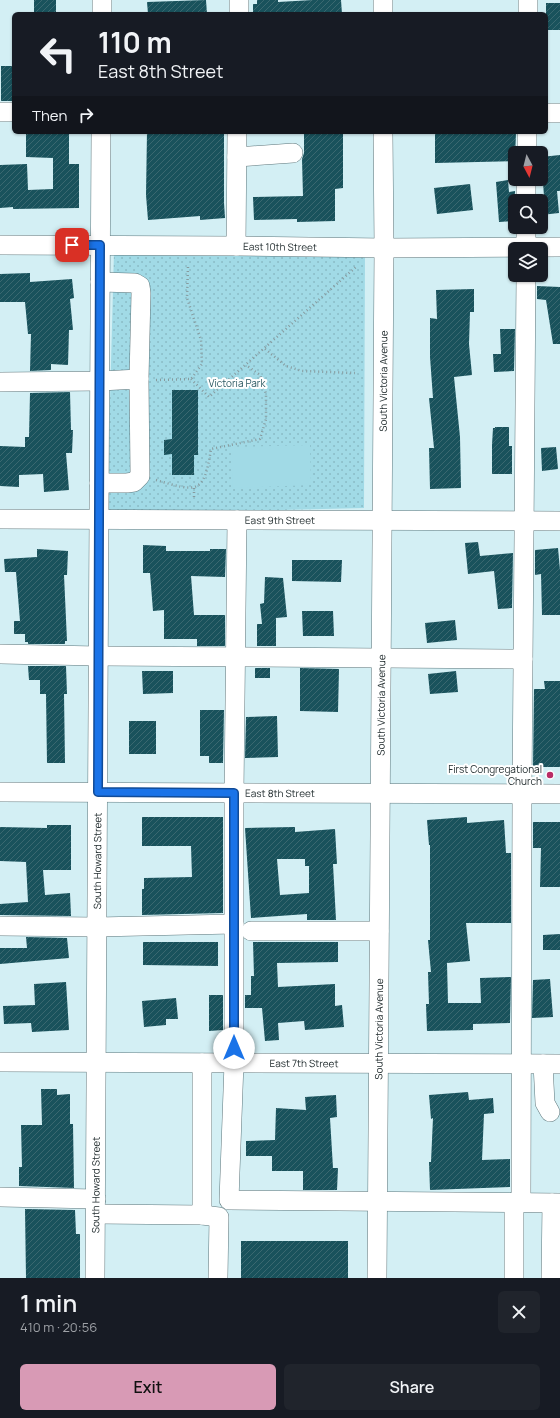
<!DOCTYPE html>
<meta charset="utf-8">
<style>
body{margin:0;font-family:Manrope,sans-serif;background:#20242c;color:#f1f3f6;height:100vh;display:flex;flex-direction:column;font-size:15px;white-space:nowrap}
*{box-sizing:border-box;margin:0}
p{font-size:13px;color:#9ea1a6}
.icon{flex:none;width:22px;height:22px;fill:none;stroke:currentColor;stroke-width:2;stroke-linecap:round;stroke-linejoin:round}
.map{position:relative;height:1278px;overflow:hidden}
.panel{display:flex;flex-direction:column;background:#171b24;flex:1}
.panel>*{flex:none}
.top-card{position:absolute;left:12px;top:12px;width:536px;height:122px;border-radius:6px;box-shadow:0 1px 3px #0004;background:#171b24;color:#f1f3f6;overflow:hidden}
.needle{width:26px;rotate:173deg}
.controls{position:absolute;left:508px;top:146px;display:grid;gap:8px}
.controls a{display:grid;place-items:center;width:40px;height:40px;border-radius:6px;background:#171b24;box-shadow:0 1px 3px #0004;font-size:20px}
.pin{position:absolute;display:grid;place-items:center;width:34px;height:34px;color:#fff;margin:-17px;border-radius:8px;box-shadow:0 2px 6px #0006}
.me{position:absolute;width:44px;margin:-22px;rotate:0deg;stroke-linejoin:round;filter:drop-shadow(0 0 3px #0008)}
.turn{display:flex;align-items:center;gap:14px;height:84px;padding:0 20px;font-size:18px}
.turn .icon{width:52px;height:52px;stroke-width:2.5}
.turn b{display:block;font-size:28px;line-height:34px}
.then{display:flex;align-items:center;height:38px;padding:0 20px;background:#0003;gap:8px;font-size:15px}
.round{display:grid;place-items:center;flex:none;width:42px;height:42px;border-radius:6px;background:#20242c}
.head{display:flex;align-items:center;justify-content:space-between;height:68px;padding:0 20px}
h1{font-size:24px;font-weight:600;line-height:30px}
.action{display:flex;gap:8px;margin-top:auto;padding:8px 20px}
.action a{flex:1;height:46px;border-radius:6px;background:#d89ab5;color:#111;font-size:16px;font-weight:600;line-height:46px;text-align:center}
.action a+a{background:#20242c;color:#f1f3f6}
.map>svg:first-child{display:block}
.grass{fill:url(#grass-dots)}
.pitch{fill:#a1dae6}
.building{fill:url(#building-hatch);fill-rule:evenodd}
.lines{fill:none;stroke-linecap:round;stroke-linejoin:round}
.minor-casing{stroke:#5d767b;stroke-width:20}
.path{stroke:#869a9e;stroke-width:2.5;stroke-dasharray:1 3;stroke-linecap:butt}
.minor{stroke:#fff;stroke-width:19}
.route-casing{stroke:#114b97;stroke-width:10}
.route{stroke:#1a73e8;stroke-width:7}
.poi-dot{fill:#b92d66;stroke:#fff;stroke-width:1.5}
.labels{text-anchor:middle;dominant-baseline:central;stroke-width:4;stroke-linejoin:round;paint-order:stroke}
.street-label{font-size:10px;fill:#222d2f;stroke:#fff}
.park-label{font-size:10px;fill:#2d5a63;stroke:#fff}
.poi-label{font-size:10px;fill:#222d2f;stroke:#fff;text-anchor:end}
</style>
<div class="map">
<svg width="560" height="1278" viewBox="0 0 560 1278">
<defs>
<pattern id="grass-dots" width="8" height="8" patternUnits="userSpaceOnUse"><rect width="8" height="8" fill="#a1dae6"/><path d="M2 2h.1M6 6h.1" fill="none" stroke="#8abbc6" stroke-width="1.8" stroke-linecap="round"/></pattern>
<pattern id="building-hatch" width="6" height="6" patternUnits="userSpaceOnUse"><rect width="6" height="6" fill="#19525c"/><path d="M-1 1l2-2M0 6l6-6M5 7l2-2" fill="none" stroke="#3a6870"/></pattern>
</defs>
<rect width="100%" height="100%" fill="#d3eff4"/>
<polygon class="grass" points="114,252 365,253 364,508 282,510 107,512"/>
<polygon class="pitch" points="310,445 311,485 233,488 232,447"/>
<g class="building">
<rect x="34" y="0" width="22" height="14"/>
<polygon points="206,0 207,14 148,14 147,2"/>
<polygon points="257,0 278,0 278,2 313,0 341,0 342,14 253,14 253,4 257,4"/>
<rect x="546" y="3" width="14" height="27"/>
<rect x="1" y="66" width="13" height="35"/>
<polygon points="26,132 69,132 69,164 79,164 79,208 13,209 13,207 0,208 0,165 27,164 28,190 53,189 53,158 26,157"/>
<polygon points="147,132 224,132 224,203 225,218 200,220 200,216 148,220 146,195"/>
<polygon points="304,132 343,132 343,188 335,189 335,221 297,222 297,219 254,220 253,197 303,196 302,159 304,153"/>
<polygon points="435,132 516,132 515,161 435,163"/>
<polygon points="560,155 560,191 557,191 559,213 541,215 541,197 544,196 541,157"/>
<polygon points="508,180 509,192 515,191 515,221 499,222 496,182"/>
<polygon points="470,184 473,210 437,214 434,188"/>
<polygon points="30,273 30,282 72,279 74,298 70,299 73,330 69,330 68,365 51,364 51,370 30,371 31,334 28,334 25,302 0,302 0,274"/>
<polygon points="537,286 560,287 560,344 553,344 546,300 537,299"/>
<polygon points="474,289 474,312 470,312 469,344 472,375 454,377 460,437 461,488 430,489 429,448 434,448 429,398 433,398 430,357 430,318 437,319 436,290"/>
<polygon points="500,329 515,329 514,371 494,372 493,354 501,354"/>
<polygon points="172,390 198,390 198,455 194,455 194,475 172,475 172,454 164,455 164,440 172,439"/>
<polygon points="70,392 71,430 73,430 72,453 66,453 69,490 44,492 43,474 19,475 19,487 0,486 0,446 25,447 25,437 29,437 30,393"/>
<polygon points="495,427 509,427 509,446 512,446 512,474 492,474 492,445 493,428 495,428"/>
<polygon points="556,447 558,469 542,471 541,448"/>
<polygon points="478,542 480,556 513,553 512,608 498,609 494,571 468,574 465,543"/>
<polygon points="143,545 166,546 166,551 210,551 210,549 226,549 225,577 191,576 194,615 225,615 225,646 197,646 197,639 164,639 164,610 153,611 150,573 143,573"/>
<polygon points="558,548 560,570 560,615 542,615 541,574 535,575 535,550"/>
<polygon points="37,549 68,551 67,575 64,575 67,641 65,641 65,644 28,644 28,642 25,642 25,634 14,634 14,621 20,621 16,572 5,572 4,559 37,557"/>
<polygon points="292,560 342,560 341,582 292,581"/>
<polygon points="265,577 283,578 287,617 276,618 276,646 257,646 257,624 262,624 260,604 264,603"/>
<polygon points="302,611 333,611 334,636 303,636"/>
<polygon points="455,620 457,640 427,643 425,623"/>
<polygon points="28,666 66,666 67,694 64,694 65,763 47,763 46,694 40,694 40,680 29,680"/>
<rect x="255" y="668" width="15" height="10"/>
<polygon points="300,668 339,669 338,712 300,711"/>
<polygon points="142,671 173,671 173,693 143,694"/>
<polygon points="456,671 458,692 430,694 428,674"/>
<polygon points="544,681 560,681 560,767 533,767 534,689 545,689"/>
<polygon points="200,710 224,710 223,763 209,763 209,756 200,756"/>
<polygon points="277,716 278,757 245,758 246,717"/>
<rect x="129" y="721" width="27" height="33"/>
<polygon points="142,817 223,817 223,913 142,915 142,889 144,889 144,878 192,877 191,846 142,846"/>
<polygon points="467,817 467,823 504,820 506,853 511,853 511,923 466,923 470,961 447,963 448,1003 481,1003 480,978 511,977 510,1023 473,1024 473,1030 427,1031 426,1004 429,1004 428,972 431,972 428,940 430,940 430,845 429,845 427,820"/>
<polygon points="533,822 560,822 560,887 540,887 541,848 533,848"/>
<polygon points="47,825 71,825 71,870 43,870 45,895 70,893 71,916 0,915 0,904 28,902 26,862 0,861 0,827 47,828"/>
<path d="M295 827V832L335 829 337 864H333L336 920H307V914L251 918 245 828ZM277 859H305V866H309V893L280 895Z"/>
<polygon points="560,934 560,950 543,950 543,935"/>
<polygon points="26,937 67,938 69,958 0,964 0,948 27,948"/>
<polygon points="143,942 218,942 218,966 143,965"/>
<polygon points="253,942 338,942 338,962 277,963 278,987 335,984 335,1006 342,1005 344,1027 305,1030 304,1021 278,1023 279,1040 265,1041 262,1008 245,1008 245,995 251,995 251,976 254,976"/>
<polygon points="550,979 553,1017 532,1018 533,980"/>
<polygon points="66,982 69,1030 32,1032 31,1023 4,1024 3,1006 35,1005 34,984"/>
<polygon points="209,995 223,995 223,1030 209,1031"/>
<polygon points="176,998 178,1019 166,1019 166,1025 144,1027 142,1001"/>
<polygon points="41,1089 57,1089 57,1095 70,1094 70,1124 73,1124 74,1188 19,1186 19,1167 22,1167 21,1125 42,1125"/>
<polygon points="468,1092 469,1100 493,1098 494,1113 484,1114 482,1160 510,1159 510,1187 430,1190 429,1162 431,1162 433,1118 431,1119 429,1095"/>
<polygon points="336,1095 337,1117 330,1118 333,1168 338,1168 337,1190 303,1190 303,1171 272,1171 272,1156 246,1156 246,1141 275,1140 276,1108 306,1110 305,1097"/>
<polygon points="25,1209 75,1210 76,1234 80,1234 80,1278 26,1278"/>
<rect x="241" y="1241" width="107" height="37"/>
</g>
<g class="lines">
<g class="minor-casing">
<g id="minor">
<polyline points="383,0 383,14"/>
<polyline points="102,14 102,0"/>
<polyline points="239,14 239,0"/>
<polyline points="528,14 528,0"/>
<polyline points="0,112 14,112"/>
<polyline points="546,113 560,113"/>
<polyline points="527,153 527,132"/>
<polyline points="237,157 293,153"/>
<polyline points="526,201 526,179"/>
<path id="s1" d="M0 245 236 246 384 248 560 247"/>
<polyline points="236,246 237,132"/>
<polyline points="526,249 526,227"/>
<polyline points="100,282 135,283 140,286 141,293 139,379"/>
<polyline points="0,382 100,381 139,379 140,476 134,482 127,483 99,483"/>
<path id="s2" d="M0 519 560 521"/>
<polyline points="237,520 234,793 234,1063 229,1200 560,1203"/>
<polyline points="0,654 98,656 523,659"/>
<path id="s3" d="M0 792 560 794"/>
<polyline points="0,926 97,927 234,924"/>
<polyline points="251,931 379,931"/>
<path id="s4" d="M0 1062 560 1064"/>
<polyline points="543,1064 545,1103 550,1112"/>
<polyline points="0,1197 96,1199"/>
<polyline points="514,1202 514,1278"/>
<polyline points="521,1202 522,794 526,275"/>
<polyline points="96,1214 202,1215 202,1063"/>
<polyline points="202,1215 219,1217 218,1278"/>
<path id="s5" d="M95 1278 101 132"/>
<path id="s6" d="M377 1278 384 248 383 132"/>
<polyline points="551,1278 552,1203"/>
</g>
</g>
<g class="path">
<polyline points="265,349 286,366 302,371 355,373"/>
<polyline points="191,379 209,397 356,267"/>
<polyline points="156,380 191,379 202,364 201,340 187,298 188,266"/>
<path d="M156 480C197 492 204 495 211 449L260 439 266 419V394L260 375 246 365"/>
<polyline points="194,488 194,499"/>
</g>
<use href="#minor" class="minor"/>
</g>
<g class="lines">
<g class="route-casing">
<polyline id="route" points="72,245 100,245 98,792 234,793 234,1048"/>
</g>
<use href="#route" class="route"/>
</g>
<circle class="poi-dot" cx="550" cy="775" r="4"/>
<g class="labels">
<g class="street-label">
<text stroke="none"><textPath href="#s1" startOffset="280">East 10th Street</textPath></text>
<text stroke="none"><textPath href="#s6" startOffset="897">South Victoria Avenue</textPath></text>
<text stroke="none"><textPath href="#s2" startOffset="280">East 9th Street</textPath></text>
<text stroke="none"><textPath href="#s6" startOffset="573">South Victoria Avenue</textPath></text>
<text stroke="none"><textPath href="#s3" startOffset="280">East 8th Street</textPath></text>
<text stroke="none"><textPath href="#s5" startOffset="417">South Howard Street</textPath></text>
<text stroke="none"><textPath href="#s6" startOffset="249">South Victoria Avenue</textPath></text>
<text stroke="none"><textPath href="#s4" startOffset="304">East 7th Street</textPath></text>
<text stroke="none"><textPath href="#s5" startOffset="93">South Howard Street</textPath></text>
</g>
<g class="park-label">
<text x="237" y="383">Victoria Park</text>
</g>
<g class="poi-label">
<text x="542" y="769">First Congregational<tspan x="542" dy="12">Church</tspan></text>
</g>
</g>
</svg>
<div class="controls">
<a><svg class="needle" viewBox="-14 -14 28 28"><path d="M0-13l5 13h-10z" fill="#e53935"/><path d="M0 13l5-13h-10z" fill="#9ea1a6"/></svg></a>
<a><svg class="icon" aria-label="search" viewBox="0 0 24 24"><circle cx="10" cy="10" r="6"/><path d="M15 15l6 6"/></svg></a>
<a><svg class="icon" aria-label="layers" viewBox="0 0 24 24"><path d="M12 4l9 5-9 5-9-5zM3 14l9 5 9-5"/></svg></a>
</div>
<div class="pin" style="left:72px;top:245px;background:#d93025"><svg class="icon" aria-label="arrive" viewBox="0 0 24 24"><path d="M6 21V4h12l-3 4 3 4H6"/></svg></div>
<svg class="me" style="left:234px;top:1048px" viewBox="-20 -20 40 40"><circle r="19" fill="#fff"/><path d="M0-13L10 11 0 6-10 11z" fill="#1a73e8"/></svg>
<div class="top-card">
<div class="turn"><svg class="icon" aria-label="left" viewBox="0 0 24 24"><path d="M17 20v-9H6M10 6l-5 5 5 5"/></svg><div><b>110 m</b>East 8th Street</div></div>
<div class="then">Then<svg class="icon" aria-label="right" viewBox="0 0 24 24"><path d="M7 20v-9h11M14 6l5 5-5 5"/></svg></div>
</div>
</div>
<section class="panel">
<div class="head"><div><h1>1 min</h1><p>410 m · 20:56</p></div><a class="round"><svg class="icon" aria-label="close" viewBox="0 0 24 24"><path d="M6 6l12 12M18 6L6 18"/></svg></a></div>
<div class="action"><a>Exit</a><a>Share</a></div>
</section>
